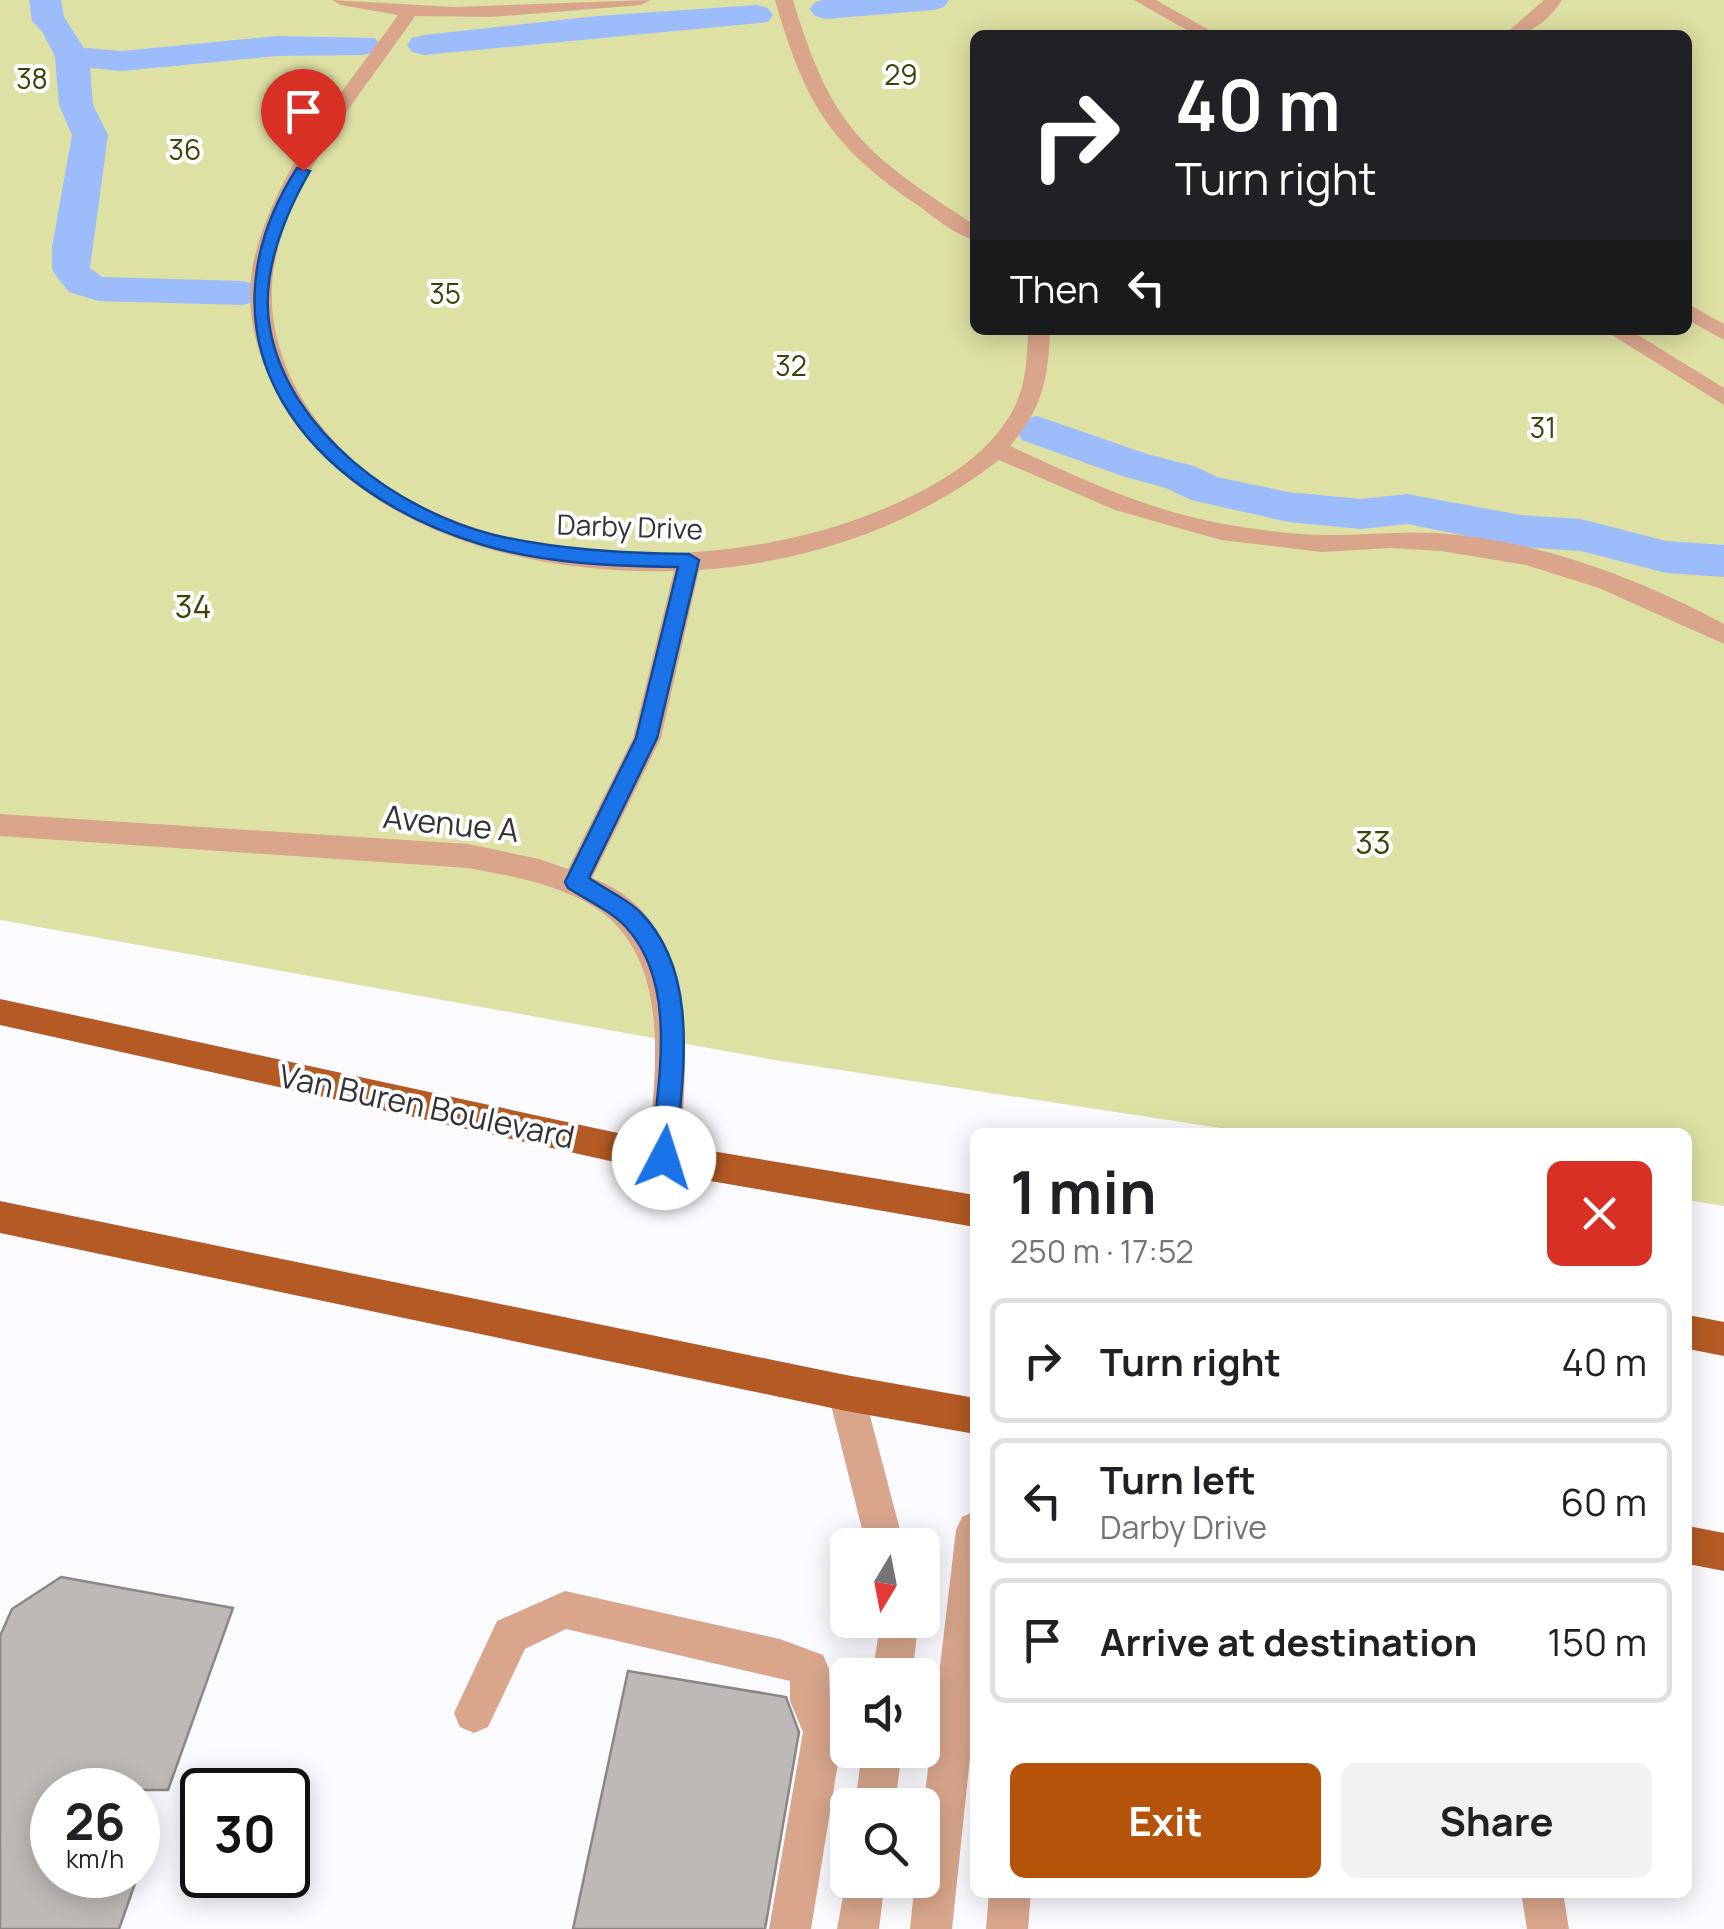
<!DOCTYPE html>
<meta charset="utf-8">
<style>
body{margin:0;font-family:Manrope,sans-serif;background:#f2f2f2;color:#202124;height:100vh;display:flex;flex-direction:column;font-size:38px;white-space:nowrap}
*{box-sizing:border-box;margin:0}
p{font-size:32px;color:#757577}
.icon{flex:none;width:55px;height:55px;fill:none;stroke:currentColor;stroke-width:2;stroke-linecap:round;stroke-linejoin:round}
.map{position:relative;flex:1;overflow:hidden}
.details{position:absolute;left:970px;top:1128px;width:722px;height:770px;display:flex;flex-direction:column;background:#fff;border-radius:15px;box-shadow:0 5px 25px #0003}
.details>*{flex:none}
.banner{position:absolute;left:970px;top:30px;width:722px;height:305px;border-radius:15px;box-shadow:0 5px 25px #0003;background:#202124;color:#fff;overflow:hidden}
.needle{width:65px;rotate:190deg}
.buttons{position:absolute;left:830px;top:1528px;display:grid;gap:20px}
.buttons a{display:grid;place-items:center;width:110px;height:110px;border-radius:15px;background:#fff;box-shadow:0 5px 25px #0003;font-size:50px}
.speed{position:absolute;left:30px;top:1768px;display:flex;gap:20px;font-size:50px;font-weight:700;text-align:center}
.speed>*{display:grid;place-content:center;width:130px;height:130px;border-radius:50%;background:#fff;box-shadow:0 5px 25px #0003;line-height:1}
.speed small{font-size:25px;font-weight:400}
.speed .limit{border:5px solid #111;border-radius:15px;background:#fff;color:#111}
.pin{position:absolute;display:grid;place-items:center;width:85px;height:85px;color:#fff;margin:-102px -42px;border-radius:50% 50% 50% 0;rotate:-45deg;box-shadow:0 0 10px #0007}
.pin .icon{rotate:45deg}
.me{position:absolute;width:110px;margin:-55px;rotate:5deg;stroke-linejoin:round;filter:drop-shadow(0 0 8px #0008)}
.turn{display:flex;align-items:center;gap:35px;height:210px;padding:0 40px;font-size:45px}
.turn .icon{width:130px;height:130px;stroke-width:2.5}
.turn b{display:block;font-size:70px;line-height:85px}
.then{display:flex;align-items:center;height:95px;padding:0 40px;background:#0003;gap:20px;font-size:38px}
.round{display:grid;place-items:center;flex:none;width:105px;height:105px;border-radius:15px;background:#f2f2f2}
.headline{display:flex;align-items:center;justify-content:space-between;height:170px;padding:0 40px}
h1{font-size:60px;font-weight:700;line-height:75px}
.action{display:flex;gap:20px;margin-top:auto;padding:20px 40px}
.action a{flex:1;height:115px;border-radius:15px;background:#b45309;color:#fff;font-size:40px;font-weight:700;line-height:115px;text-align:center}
.action a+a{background:#f2f2f2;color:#202124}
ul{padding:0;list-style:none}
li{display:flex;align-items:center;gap:30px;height:125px;margin:0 20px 15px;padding:0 20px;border:5px solid #e0e0e0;border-radius:15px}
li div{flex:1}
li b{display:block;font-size:38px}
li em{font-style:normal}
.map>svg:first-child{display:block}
.green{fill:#dde1a3;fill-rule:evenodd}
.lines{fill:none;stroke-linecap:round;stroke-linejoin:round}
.canal{fill:#9dbcfb;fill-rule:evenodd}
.building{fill:#bdb9b7;stroke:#8a8784;stroke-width:2.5}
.minor{fill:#d9a68c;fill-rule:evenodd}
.major{fill:#b45a24;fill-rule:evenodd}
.route{fill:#1a73e8;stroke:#114b97;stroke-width:2.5}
.labels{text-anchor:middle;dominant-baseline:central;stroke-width:8;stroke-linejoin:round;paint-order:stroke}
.far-park-label{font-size:28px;fill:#3f4105;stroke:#fff}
.far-street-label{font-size:28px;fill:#333335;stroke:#fff}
.park-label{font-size:32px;fill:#3f4105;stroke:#fff}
.street-label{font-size:32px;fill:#333335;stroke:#fff}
</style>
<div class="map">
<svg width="1724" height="1929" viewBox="0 0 1724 1929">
<rect width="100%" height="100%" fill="#fbfbff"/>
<path class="green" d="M0 0H1724V1206L1688 1200V1132H1246L775 1060 0 920ZM975 35H1688V330H975Z"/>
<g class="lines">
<g class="canal">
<polygon points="29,0 61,0 64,17 84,48 122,51 277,36 375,38 380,45 375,52 363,55 277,56 122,71 90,68 93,105 108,135 90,268 102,277 243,281 257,285 263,293 257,301 243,305 98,301 69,292 57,277 52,269 52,247 72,135 59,105 55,57 43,33 32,21"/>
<polygon points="823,0 949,0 944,7 933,10 826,19 815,16 810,9 815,2"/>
<polygon points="757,5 768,8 773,15 768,22 424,55 412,52 407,45 412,38 424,35 597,16"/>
<polygon points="1037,416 1147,454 1194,466 1217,477 1288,492 1361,499 1407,494 1521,515 1581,519 1666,541 1724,545 1724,577 1666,573 1581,551 1521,547 1407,524 1361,529 1288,522 1191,500 1166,488 1122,476 1022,440 1016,430 1022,420"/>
</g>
</g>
<g class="building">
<polygon points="61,1577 233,1608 168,1790 52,1790 52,1875 138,1875 119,1929 0,1929 0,1636 12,1609"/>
<polygon points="628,1671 786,1697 799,1732 765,1929 573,1929"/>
</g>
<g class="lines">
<g class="minor">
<path d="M332 0 453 7 650 0 641 5 491 17 415 16C364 91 296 167 276 257 265 304 276 353 300 395 406 577 704 582 876 512 925 492 980 464 1009 417 1026 390 1027 361 1028 330H1050C1048 380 1043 407 1010 446 1079 478 1149 511 1224 524 1259 530 1295 535 1330 535 1366 535 1400 531 1436 533 1537 540 1636 577 1724 624V644L1599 588 1526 565 1441 551 1391 548 1322 552 1221 540 1115 510 999 460C913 527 808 562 699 570L661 738 592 878C705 920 686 1063 680 1158L675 1169 664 1173 653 1169 648 1158C655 1069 677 944 578 898 543 881 505 875 468 868L0 836V814L468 844 539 859 568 869 633 738 674 571C527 575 354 532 278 394 254 352 243 303 255 255 278 165 346 89 398 15L341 5Z"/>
<path d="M775 0H793C832 130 864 153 975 225V240C954 235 933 216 916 204 828 144 804 100 775 0Z"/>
<polygon points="1134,0 1156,0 1218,35 1195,35"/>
<path d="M1544 0H1562C1548 22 1530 35 1504 35Z"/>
<polygon points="1688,304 1724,324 1724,340 1688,320"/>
<polygon points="1604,330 1630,330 1724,388 1724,405"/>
<polygon points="846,1375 859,1380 864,1393 904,1545 866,1545 828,1393 833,1380"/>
<polygon points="975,1511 975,1710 952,1929 910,1929 915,1880 922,1880 922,1820 956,1530 962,1517"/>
<polygon points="565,1591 780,1639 823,1655 829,1669 830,1701 843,1732 811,1929 769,1929 803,1732 790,1701 790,1681 566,1629 525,1649 488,1727 474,1733 460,1727 454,1713 497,1621"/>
<polygon points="881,1620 919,1620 912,1675 872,1675"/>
<polygon points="862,1750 902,1750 895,1805 855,1805"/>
<polygon points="848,1869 848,1880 885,1880 879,1929 837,1929"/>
<polygon points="989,1892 1031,1892 1028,1929 986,1929"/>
<polygon points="1521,1892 1563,1892 1569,1929 1527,1929"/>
</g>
<g class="major">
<polygon points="0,999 664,1143 975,1195 975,1227 664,1173 0,1025"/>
<polygon points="0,1201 846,1375 975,1398 975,1434 846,1411 0,1233"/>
<polygon points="1688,1315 1724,1322 1724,1356 1688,1349"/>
<polygon points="1688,1526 1724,1533 1724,1571 1688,1564"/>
</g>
</g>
<path class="route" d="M297 168 310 171C283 218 260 274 270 329 289 432 398 511 494 535 559 550 622 553 689 554L699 560 657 738 589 878C605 889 627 899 640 912 703 975 681 1079 676 1158L672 1166 664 1170 655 1166 651 1158C657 1085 680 986 626 927 611 911 587 900 568 888L565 882 636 738 678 567C612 566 547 564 483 545 308 493 186 342 297 168Z"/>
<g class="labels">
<g class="far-park-label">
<text x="901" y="74">29</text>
<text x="32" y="78">38</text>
<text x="185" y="149">36</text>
<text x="445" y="293">35</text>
<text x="791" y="365">32</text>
<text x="1543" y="427">31</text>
</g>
<g class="far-street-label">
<text transform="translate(630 526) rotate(2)">Darby Drive</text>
</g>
<g class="park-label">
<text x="193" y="606">34</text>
<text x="1373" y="842">33</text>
</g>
<g class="street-label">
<text transform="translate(451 823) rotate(6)">Avenue A</text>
<text transform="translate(427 1106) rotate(12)">Van Buren Boulevard</text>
</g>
</g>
</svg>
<div class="buttons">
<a><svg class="needle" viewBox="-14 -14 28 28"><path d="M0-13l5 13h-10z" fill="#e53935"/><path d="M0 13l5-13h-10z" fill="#757577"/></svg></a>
<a><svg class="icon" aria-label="sound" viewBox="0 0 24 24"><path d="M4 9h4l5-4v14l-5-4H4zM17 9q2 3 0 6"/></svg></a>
<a><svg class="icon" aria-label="search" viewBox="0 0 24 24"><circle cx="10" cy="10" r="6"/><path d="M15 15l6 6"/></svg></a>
</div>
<div class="speed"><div>26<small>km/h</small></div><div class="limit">30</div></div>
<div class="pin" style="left:303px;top:171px;background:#d93025"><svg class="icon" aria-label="arrive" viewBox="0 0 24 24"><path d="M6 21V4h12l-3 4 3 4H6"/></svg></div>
<svg class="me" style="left:664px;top:1158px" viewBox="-20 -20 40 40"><circle r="19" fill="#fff"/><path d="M0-13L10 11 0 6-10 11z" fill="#1a73e8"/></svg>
<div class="banner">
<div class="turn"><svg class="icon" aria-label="right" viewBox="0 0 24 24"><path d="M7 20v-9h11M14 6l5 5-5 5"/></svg><div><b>40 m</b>Turn right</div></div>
<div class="then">Then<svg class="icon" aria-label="left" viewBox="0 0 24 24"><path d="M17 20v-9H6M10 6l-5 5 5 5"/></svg></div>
</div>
<section class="details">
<div class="headline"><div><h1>1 min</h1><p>250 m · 17:52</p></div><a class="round" style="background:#d93025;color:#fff"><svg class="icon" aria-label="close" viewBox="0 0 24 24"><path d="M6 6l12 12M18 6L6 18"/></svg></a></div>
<ul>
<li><svg class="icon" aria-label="right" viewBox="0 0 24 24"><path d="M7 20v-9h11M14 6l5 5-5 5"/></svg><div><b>Turn right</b></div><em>40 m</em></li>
<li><svg class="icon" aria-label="left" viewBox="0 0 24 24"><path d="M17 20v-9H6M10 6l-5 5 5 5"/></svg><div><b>Turn left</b><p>Darby Drive</p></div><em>60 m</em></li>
<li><svg class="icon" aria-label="arrive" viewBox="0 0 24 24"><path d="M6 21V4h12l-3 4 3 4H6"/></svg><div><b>Arrive at destination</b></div><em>150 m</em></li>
</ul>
<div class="action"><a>Exit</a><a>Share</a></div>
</section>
</div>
